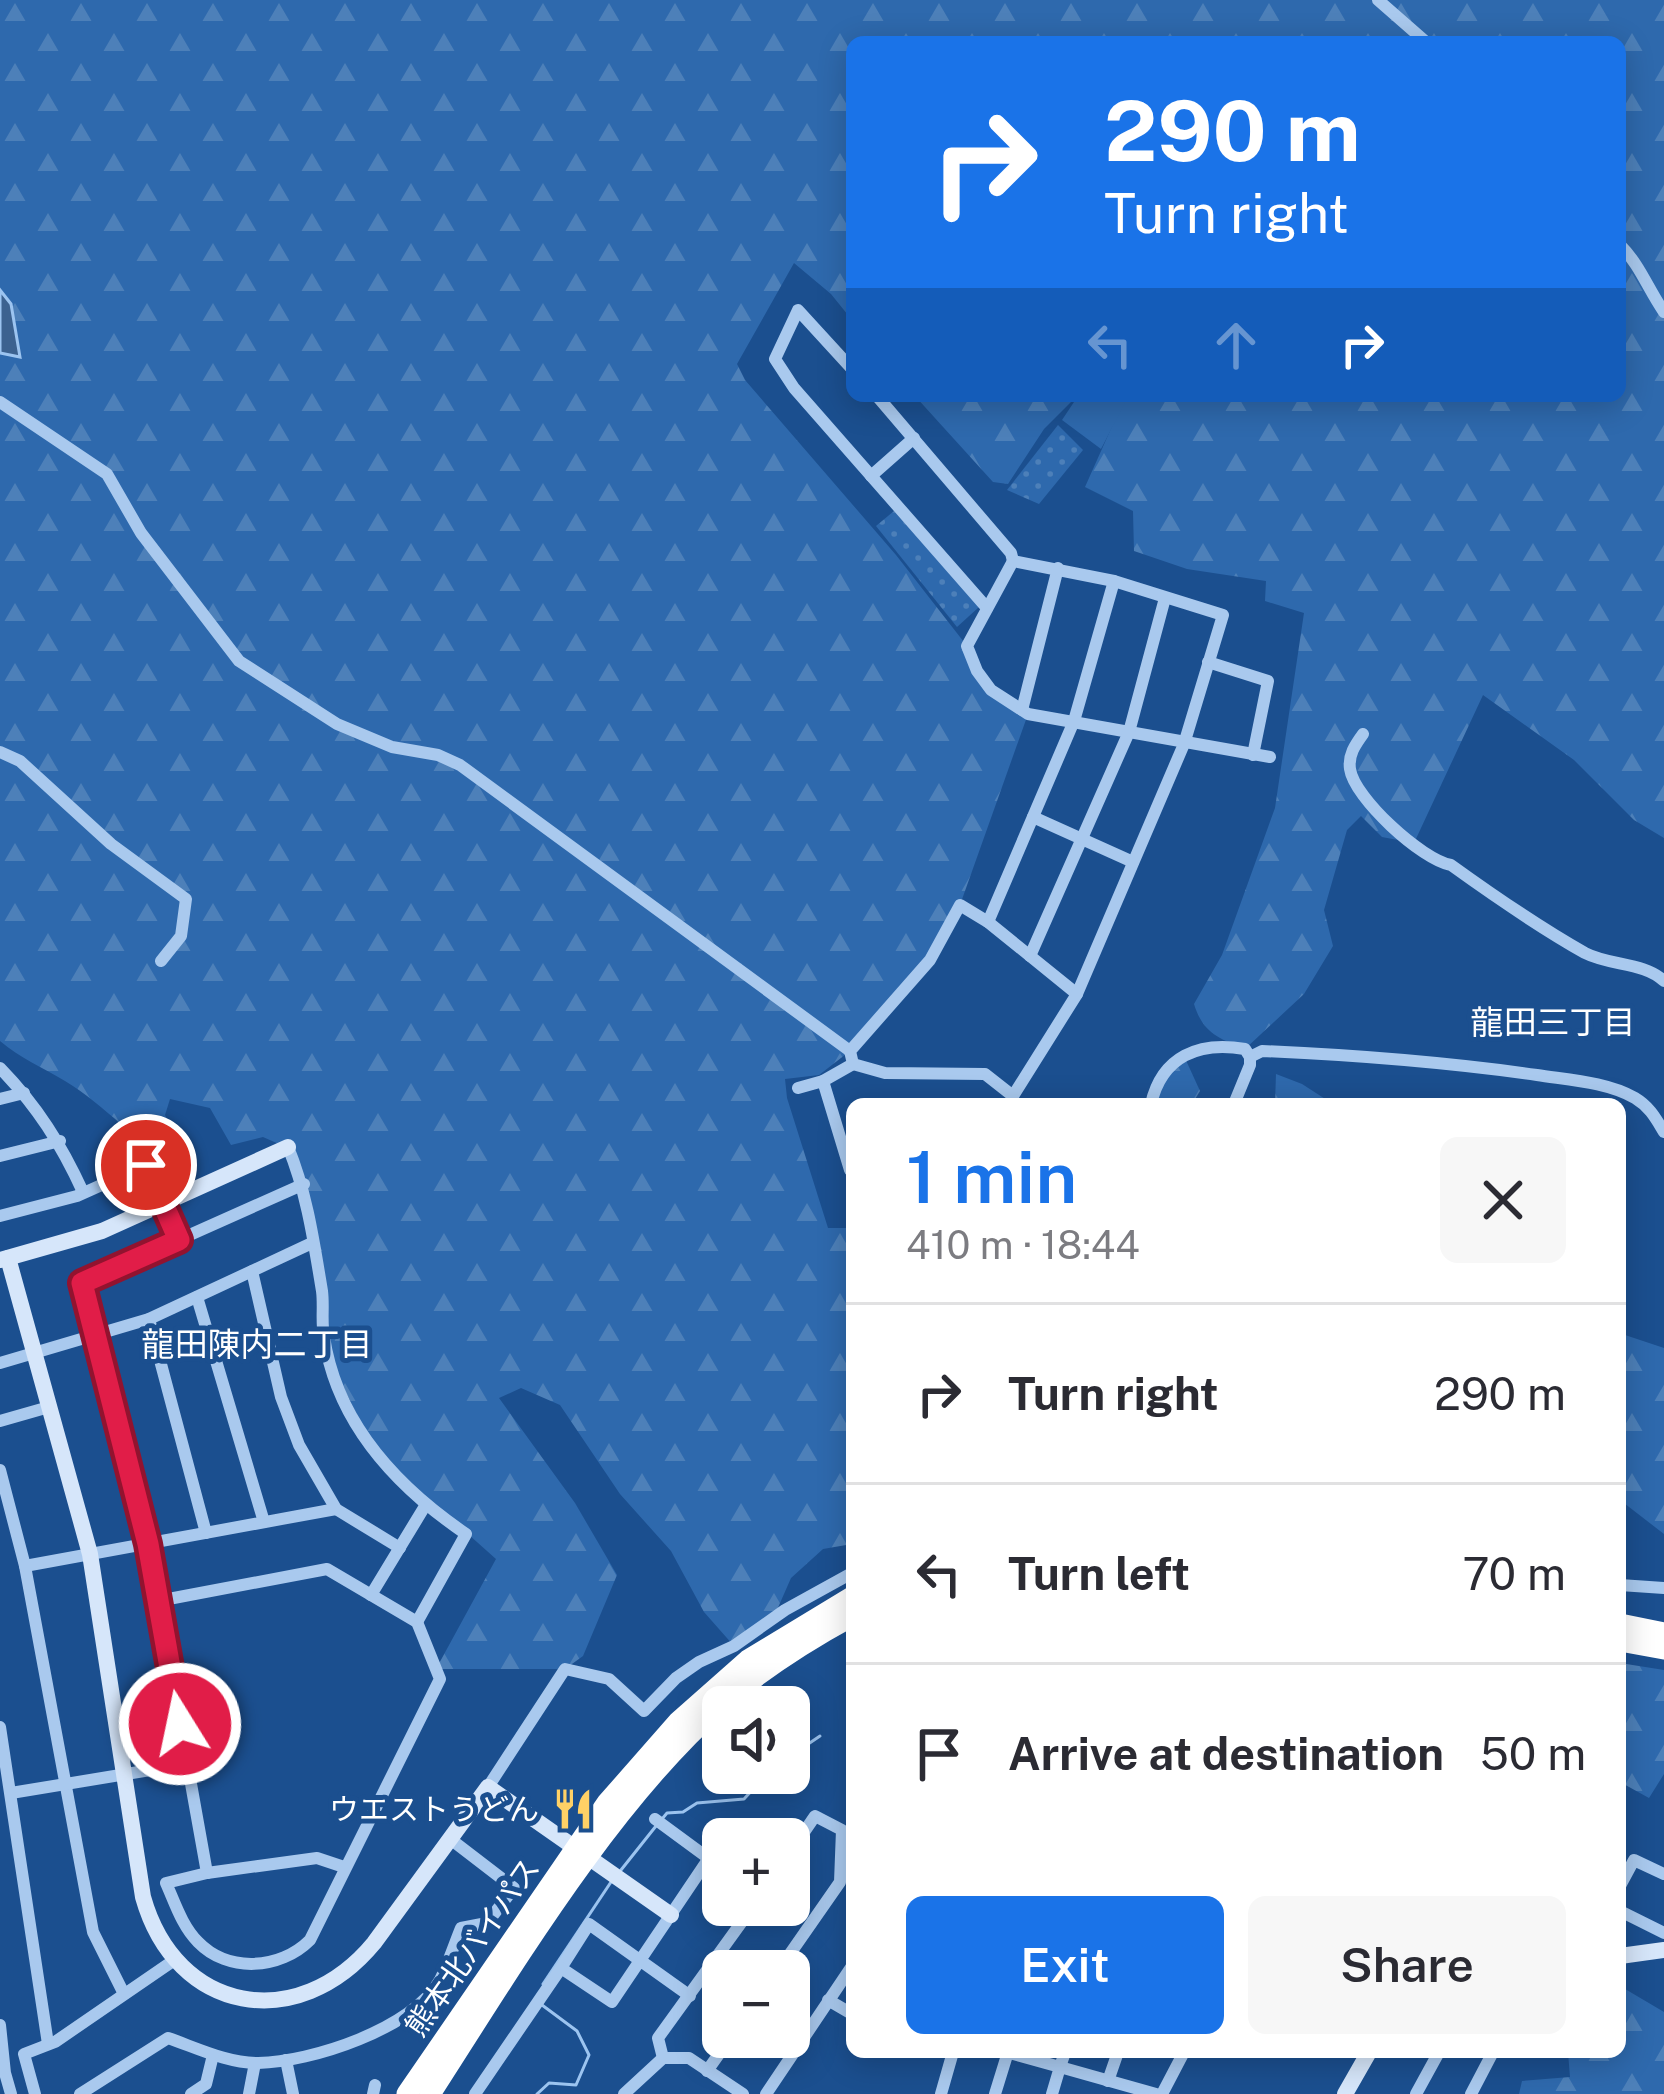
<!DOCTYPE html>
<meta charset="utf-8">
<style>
body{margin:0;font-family:"Public Sans","Noto Sans JP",sans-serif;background:#f7f7f7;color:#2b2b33;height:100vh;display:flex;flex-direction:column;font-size:45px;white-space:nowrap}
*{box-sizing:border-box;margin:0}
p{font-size:39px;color:#7c7c81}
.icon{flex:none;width:66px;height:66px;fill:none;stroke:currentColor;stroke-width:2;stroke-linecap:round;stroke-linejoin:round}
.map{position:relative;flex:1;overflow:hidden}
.drawer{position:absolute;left:846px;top:1098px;width:780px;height:960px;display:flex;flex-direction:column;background:#fff;border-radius:18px;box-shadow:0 6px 30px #0003}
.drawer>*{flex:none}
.banner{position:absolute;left:846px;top:36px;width:780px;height:366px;border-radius:18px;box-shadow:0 6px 30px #0003;background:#1a73e8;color:#fff;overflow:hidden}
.tools{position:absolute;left:702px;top:1686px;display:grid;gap:24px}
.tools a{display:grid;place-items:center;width:108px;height:108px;border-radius:18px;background:#fff;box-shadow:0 6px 30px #0003;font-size:60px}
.pin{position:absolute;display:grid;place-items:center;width:102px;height:102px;color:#fff;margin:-51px;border:6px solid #fff;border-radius:50%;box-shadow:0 3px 12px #0007}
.me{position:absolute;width:132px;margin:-66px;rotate:350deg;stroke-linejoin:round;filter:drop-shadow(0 0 9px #0008)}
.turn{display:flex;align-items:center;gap:42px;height:252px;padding:0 60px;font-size:54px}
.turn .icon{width:156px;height:156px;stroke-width:2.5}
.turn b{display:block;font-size:84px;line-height:102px}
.lanes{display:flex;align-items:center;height:114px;padding:0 60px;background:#0003;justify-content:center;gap:60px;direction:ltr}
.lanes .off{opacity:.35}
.round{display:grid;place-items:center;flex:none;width:126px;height:126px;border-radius:18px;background:#f7f7f7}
.head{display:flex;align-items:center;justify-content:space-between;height:204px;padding:0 60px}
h1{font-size:72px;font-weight:600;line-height:90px;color:#1a73e8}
.button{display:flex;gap:24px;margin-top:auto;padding:24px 60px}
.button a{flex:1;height:138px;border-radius:18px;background:#1a73e8;color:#fff;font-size:48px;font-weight:600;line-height:138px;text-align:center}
.button a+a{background:#f7f7f7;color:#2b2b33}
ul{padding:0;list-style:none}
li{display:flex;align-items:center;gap:36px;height:180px;padding:0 60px;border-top:3px solid #e1e1e2}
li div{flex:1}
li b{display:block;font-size:45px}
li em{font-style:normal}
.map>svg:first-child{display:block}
.forest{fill:url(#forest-firs)}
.park{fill:url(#park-dots)}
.garden{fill:#2e69ad}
.water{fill:#3c6290;stroke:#9cc4f0;stroke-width:3}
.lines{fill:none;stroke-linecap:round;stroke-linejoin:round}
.stream{stroke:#9cc4f0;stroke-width:3}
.street{stroke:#a9c9ee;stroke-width:12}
.secondary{stroke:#d6e6fa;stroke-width:16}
.highway{stroke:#fff;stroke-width:21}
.route-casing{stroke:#92132f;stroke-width:30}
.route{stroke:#e11d48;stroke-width:21}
.labels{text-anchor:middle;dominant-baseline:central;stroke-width:10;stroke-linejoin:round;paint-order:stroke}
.poi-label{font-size:30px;fill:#fff;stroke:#1b4f8f;text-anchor:end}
.street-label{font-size:30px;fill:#fff;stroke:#1b4f8f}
.neighbourhood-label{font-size:33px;fill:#fff;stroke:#1b4f8f}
</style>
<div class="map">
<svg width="1664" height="2094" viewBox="0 0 1664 2094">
<defs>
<pattern id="forest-firs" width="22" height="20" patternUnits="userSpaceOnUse" patternTransform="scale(3)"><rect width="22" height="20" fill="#2e69ad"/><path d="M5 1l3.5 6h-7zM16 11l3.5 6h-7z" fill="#4d80b9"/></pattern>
<pattern id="park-dots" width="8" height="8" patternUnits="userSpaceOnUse" patternTransform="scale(3)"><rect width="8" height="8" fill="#2e69ad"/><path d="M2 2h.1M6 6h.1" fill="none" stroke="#4d80b9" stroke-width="1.8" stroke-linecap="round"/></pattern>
</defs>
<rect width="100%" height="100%" fill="#1b4f8f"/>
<g class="forest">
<path d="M0 0H1664V838L1634 820 1574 760 1483 695 1414 843 1382 837 1361 816 1347 830 1324 910 1333 946 1304 994 1245 1049C1218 1038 1203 1033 1194 1004L1222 955 1275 808 1304 613 1265 601 1266 581 1187 569 1134 551 1133 511 1085 487 1122 404 1118 396H1620V42H852V320L831 294 794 263 737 364 745 380 896 555 967 646 977 671 1028 714 960 905 941 941 850 1051 819 1075 785 1079 787 1098 828 1228H852V1544L823 1549 791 1578 773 1619 734 1646 704 1612 671 1551 620 1494 560 1405 521 1388 499 1398 575 1503 617 1575 583 1656 565 1669H436L496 1559 375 1451 328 1356 323 1296 288 1148 263 1137 231 1145 210 1108 170 1099 165 1115 180 1144 177 1168C136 1142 106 1106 65 1081 42 1067 20 1058 0 1041Z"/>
<polygon points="915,396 1077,396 1044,429 1008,484 993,482"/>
<polygon points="1184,1056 1200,1091 1192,1104 1155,1104 1167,1069"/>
<polygon points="1276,1074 1302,1084 1333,1104 1275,1104"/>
<polygon points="1625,1335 1664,1348 1664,1534 1620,1500 1620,1337"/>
<polygon points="1620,1663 1664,1670 1664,1774 1649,1798 1620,1782"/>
<polygon points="1620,1986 1664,2012 1664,2094 1519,2094 1522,2081 1570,2077 1568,2052 1620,2052"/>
</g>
<g class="park">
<polygon points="1058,425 1083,450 1039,504 1007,490"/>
<polygon points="894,511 979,607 957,627 876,526"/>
</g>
<polygon class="garden" points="1078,396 1128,397 1101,449 1062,420"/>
<polygon class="water" points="0,290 11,304 20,357 0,353"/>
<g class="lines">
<g class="stream">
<polyline points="789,1757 820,1736"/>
<polyline points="662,1819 667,1813 683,1812 697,1803 744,1799 768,1773"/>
<polyline points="621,1870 656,1826"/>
<polyline points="543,1984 611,1882"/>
<polyline points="537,2094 549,2083 576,2085 589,2055 577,2031 542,2005"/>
</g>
<g class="street">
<polyline points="1378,0 1426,42"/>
<path d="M1620 245C1640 265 1648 289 1664 312"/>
<polyline points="852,369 798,310 775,359 794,388 987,608"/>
<polyline points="877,396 1011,553 1013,561"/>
<polyline points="0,402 107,474 141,533 239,661 337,724 392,747 438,755 460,765 850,1051"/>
<polyline points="871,476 914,438"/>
<polyline points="1013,561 967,646 977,671 991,690 1028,714 1270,757"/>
<polyline points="1208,662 1268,681 1253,755"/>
<polyline points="1022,710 1058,568"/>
<path d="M1363 734C1355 745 1348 755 1350 769 1354 798 1422 860 1451 865 1494 896 1539 927 1585 953 1610 966 1644 962 1664 981"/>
<polyline points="0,752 20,761 111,844 186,899 181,936 161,961"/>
<polyline points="1033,817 1133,862"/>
<polyline points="988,922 1074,721 1114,581"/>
<polyline points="1030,956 1129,732 1165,598"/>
<path d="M1250 1057 1262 1051C1355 1055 1444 1062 1537 1075 1569 1080 1607 1082 1635 1098 1650 1107 1656 1119 1664 1132"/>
<polyline points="853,1064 885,1073 985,1074 1013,1096"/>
<path d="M0 1068C37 1106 61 1144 83 1192"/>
<polyline points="823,1081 850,1170"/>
<polyline points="798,1088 823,1081 853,1064 850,1051 930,960 960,905 988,922 1077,994"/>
<polyline points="0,1099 24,1093"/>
<polyline points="1012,1104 1013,1096 1077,994 1184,744 1223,615 1114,581 1013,561"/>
<path d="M1151 1104C1162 1056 1199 1041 1245 1049L1250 1057"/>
<polyline points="1234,1104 1250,1065 1250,1057"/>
<path d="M288 1147C307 1193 314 1243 322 1291 324 1306 321 1322 324 1337 337 1424 397 1487 466 1534L417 1622"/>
<polyline points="0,1156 60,1141"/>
<polyline points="0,1216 77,1196 146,1165 179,1240"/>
<polyline points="252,1271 281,1397 299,1445 336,1509 400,1548"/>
<polyline points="197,1297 264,1522"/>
<polyline points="149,1319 206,1533"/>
<polyline points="0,1363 149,1319 312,1243"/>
<polyline points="0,1421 49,1407"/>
<polyline points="0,1470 25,1566 93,1932 124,1994"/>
<polyline points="25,1566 336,1509"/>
<polyline points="1620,1585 1664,1588"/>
<polyline points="371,1595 425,1506"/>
<path d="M158 1601 327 1569 417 1622 440 1679 310 1940C280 1970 228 1973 198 1942 182 1926 175 1903 166 1883L207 1873 317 1858 344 1867"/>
<polyline points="0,1727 48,2044"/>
<polyline points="488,1787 565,1669 609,1679 644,1711 676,1678 699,1662 734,1646 785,1610 852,1573"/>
<polyline points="11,1793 187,1764"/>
<polyline points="655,1819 723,1869"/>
<polyline points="207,1873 148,1544 82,1283 304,1184"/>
<polyline points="1620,1886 1634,1860 1664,1874"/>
<polyline points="1620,1911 1664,1933"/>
<polyline points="778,1971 840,1882 842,1830 815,1816 789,1854"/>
<polyline points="690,1996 589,1924 561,1968 612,2002 709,1858"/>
<polyline points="828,2000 852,2014"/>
<polyline points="0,2025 5,2073 11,2094"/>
<polyline points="1006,2052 1060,2067 1052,2094"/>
<polyline points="1065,2052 1060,2067 1156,2094"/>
<polyline points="663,2058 658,2038 754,1905"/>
<polyline points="286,2060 293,2094"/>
<polyline points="707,2071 731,2037"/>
<polyline points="1108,2081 1118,2052"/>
<polyline points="35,2094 24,2054 55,2042 173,1961"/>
<path d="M80 2094 168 2038C197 2048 227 2063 258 2063 311 2062 413 2029 440 1980 448 1964 454 1945 461 1928L487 1923 514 1888 449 1838"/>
<polyline points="191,2094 206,2084 213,2055"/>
<polyline points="249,2094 255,2063"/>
<polyline points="373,2094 375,2085"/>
<polyline points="475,2094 561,1968"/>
<polyline points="624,2094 663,2058 689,2058 743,2094"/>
<polyline points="766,2094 852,1966"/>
<polyline points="941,2094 953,2052"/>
<polyline points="995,2094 1008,2052"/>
<polyline points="1162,2094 1184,2052"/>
<polyline points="1416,2094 1439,2052"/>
<polyline points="1471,2094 1493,2052"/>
</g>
<g class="secondary">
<path d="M8 1258 90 1554 143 1897C176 2014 298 2035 374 1943L488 1787 671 1915"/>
<polyline points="0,1260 102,1231 288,1147"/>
<polyline points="1620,1956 1664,1950"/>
<polyline points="1345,2094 1369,2052"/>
</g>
<g class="highway">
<polyline points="1620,1624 1664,1633"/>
<polyline points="1620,1641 1664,1649"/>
<polyline points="407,2094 607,1803 679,1721 748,1660 852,1597"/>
<path d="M430 2094C512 1967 609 1803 723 1703 762 1669 806 1641 852 1616"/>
</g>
</g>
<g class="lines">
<g class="route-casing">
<polyline id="route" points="146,1165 179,1240 82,1283 148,1544 180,1724"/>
</g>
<use href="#route" class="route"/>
</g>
<defs>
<g id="restaurant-bare" transform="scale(3.24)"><path d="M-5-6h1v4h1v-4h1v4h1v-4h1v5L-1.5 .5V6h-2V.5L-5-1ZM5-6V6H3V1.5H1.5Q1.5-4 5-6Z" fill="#ffd166" stroke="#1b4f8f" stroke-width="2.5" paint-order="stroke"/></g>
</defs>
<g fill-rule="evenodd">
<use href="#restaurant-bare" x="573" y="1809"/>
</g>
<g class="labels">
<g class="poi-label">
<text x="539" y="1809">ウエストうどん</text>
</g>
<g class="street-label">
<text transform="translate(472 1947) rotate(-55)">熊本北バイパス</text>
</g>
<g class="neighbourhood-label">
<text x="1553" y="1022">龍田三丁目</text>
<text x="257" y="1344">龍田陳内二丁目</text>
</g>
</g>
</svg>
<div class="tools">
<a><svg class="icon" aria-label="sound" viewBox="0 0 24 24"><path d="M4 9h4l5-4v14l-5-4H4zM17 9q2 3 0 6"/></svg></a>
<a>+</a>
<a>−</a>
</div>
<div class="pin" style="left:146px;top:1165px;background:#d93025"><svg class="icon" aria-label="arrive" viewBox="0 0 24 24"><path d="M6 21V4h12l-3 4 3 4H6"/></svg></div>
<svg class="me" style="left:180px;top:1724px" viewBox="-20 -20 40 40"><circle r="17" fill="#e11d48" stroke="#fff" stroke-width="3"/><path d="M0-11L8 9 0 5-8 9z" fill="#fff"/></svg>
<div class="banner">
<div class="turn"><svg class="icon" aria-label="right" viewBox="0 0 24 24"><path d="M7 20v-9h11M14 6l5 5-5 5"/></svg><div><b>290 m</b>Turn right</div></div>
<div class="lanes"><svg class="icon off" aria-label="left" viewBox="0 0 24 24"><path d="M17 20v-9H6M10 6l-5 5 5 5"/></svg><svg class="icon off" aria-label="ahead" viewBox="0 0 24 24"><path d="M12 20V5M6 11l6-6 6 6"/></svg><svg class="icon" aria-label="right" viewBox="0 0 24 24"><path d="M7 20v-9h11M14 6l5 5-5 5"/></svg></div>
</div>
<section class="drawer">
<div class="head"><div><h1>1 min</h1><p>410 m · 18:44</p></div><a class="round"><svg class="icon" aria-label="close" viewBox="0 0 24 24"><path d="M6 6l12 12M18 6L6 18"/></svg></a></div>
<ul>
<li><svg class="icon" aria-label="right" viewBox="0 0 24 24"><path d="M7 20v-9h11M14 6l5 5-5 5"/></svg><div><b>Turn right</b></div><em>290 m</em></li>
<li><svg class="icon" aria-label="left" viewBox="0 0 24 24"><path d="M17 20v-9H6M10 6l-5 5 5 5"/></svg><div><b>Turn left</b></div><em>70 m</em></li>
<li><svg class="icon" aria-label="arrive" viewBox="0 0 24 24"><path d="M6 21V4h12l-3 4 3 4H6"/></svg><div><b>Arrive at destination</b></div><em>50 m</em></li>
</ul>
<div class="button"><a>Exit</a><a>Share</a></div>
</section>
</div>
